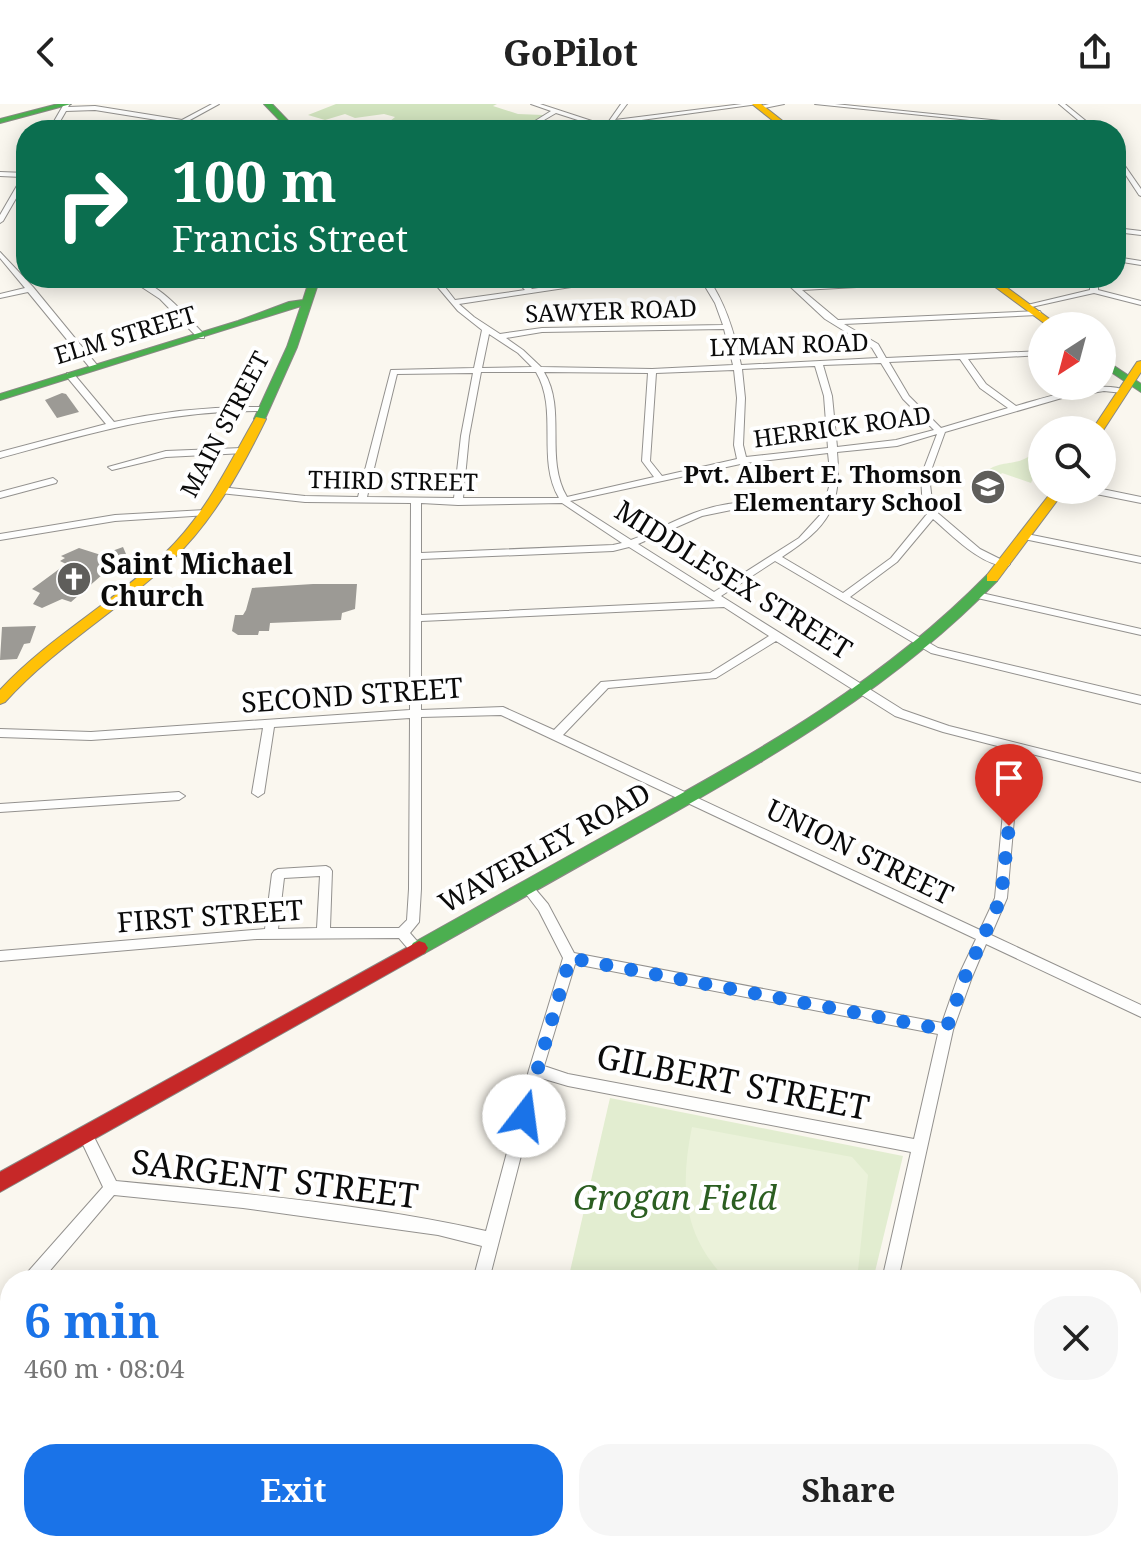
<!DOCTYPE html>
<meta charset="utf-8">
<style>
body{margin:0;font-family:"Noto Serif",serif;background:#f6f6f6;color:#222;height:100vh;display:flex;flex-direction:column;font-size:30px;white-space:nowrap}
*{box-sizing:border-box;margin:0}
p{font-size:26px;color:#767676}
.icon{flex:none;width:44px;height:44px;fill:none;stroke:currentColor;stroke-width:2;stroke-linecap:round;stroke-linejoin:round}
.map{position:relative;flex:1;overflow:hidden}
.details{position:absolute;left:0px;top:1166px;width:1142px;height:282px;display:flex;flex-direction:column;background:#fff;border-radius:32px 32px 0 0;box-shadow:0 4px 20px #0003}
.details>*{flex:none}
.top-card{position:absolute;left:16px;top:16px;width:1110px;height:168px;border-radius:32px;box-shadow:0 4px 20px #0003;background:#0b6e4f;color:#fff;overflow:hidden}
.needle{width:52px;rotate:216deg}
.fabs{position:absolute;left:1028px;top:208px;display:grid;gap:16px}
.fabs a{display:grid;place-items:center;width:88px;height:88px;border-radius:50%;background:#fff;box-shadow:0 4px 20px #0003;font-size:40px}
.pin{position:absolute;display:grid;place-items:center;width:68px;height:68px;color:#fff;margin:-82px -34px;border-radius:50% 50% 50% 0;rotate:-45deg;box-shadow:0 0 8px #0007}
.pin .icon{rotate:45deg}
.me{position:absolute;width:88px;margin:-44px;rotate:15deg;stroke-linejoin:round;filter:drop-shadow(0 0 6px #0008)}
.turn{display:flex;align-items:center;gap:28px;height:168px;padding:0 24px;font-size:36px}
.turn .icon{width:104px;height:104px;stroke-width:2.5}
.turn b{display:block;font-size:56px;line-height:68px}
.round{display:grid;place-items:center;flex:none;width:84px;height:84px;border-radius:32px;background:#f6f6f6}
.head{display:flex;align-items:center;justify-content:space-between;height:136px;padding:0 24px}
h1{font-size:48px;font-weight:700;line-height:60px;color:#1a73e8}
.cta{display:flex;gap:16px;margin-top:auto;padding:16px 24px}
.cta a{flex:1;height:92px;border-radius:32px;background:#1a73e8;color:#fff;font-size:32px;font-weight:700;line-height:92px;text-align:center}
.cta a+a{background:#f6f6f6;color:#222}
header{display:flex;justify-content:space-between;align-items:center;height:104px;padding:0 24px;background:#fff;font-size:36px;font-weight:700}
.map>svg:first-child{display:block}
.green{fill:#e2edd0}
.forest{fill:#d2e4bf}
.pitch{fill:#ebf2da}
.building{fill:#9c9a95}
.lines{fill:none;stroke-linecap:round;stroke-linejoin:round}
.street-casing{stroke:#93918e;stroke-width:2}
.fast-casing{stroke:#898884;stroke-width:2}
.slow-casing{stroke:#898884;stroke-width:2}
.jam-casing{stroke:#898884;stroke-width:2}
.street{fill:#fefefd;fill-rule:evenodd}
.fast{fill:#4caf50;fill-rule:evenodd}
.slow{fill:#ffc107;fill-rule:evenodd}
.jam{fill:#c62828;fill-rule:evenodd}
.route{stroke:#1a73e8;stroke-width:14;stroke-dasharray:0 25.2}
.labels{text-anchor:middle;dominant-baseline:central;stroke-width:8;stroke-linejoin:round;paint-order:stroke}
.far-street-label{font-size:24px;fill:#0b0b0b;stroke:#fff}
.far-poi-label{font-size:24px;font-weight:bold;fill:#0b0b0b;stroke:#fff;text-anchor:end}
.poi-label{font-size:28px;font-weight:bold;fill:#0b0b0b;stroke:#fff;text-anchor:start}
.street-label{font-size:28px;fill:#0b0b0b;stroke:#fff}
.near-street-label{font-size:34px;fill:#0b0b0b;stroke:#fff}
.near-park-label{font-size:34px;font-style:italic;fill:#2b5e21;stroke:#fff}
</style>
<header><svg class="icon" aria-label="back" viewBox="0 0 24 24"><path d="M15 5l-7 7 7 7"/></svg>GoPilot<svg class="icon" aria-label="share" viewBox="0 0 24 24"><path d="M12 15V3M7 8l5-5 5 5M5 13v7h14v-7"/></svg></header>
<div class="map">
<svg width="1141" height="1447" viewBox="0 0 1141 1447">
<rect width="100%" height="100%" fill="#faf7ef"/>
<g class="green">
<path d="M1032 350 1042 353 1031 379 1002 369 997 375 983 371C997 354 1016 364 1032 350Z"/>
<polygon points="610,994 903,1052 873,1176 568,1176"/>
</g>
<path class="forest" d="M336 0H497L493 2 518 10 543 11 526 26C480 21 431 26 379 26L395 13 384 10 355 14 345 10 325 16 308 11Z"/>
<path class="pitch" d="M692 1023 852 1053 868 1071 857 1176H727C682 1131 680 1082 692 1023Z"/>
<g class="building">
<polygon points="62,289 66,290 79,308 57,314 45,296"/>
<polygon points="123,443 126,450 71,498 62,495 42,504 33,500 40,489 32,485 66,460 60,457 65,454 61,452 79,444 101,451"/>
<polygon points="313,480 357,480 355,505 342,509 341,516 270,519 269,527 259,527 258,531 238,531 232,527 235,511 243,511 246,506 252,484"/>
<polygon points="36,522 30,539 24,540 17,555 0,556 2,523"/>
</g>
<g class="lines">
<g class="street-casing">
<g id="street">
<polygon points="64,0 70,0 68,3 95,2 182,16 212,0 219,0 188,17 233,26 219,26 95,6 66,7 55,26 49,26"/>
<polygon points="531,0 540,0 598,19 609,17 621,0 627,0 615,16 742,0 758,0 605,21 618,26 609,26 556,9 539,19 536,26 530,26 535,17 551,7"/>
<polygon points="769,0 784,0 760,5 757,3"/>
<polygon points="815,0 835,0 1088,26 1067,26"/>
<polygon points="1059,0 1065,0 1097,26 1090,26"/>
<polygon points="782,18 784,21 747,26 729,26"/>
<polygon points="289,19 358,20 378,26 287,22"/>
<polygon points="1116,49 1141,85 1141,92 1139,91 1116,56"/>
<polygon points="0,68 26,69 26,77 3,117 0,119 0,111 22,73 0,72"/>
<polygon points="1116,124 1141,127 1141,131 1116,128"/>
<polygon points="0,148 33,183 97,261 97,265 91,265 28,188 0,194 0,190 25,184 0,154"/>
<polygon points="1116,153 1141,157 1141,161 1116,157"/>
<path d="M128 174C156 174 186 212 204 230V234H198L160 195Z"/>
<path d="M430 174H438L455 196 525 186 514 174H522L532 185 603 174H622L618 176 459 200 474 213 500 230 542 224 723 221 715 199 700 174H708C726 200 735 230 741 261L878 254 872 244 825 215 781 174H789L798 182 944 174H988L984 176 802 186 838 216 1040 207 1041 209 1037 211 844 220 878 240 886 254 1042 247V251L968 255 986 280 1016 302C1045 294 1100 274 1127 287L1123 289 1104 287 1062 294 945 328 929 372 933 405 980 445 1010 460 1008 462C982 463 952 431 933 415L897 458 850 493 938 544 1141 592V600L931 549 775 457 721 492 903 606 949 622 1141 670V678L1020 647 1007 794 991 831 1141 901V913L986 840 972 873 953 926 898 1176H882L911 1048 568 982 541 974 489 1176H473L482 1142 438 1131 243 1104 114 1091 42 1176H24L26 1170 103 1083 78 1030 80 1025 85 1023 90 1025 116 1077C239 1089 365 1100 486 1127L529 966 563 854 539 807 523 786 521 783 523 780H531L548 800 574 849 942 919 958 873 976 835 501 611 421 613V785L419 818 410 829 423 844 421 848C411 851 405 841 399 834L257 835 0 857V847L265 825 272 770 274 767 278 765 326 762 330 764 332 767 330 824H399L407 816 409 785 410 614 274 623 264 689 258 693 252 689 263 624 91 636 0 633V625L91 628 410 606 411 399 305 398 220 389 215 386 220 383 305 392 358 393 391 266 474 264 482 226 458 207ZM724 225 733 261 652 265 541 263 523 246 506 234 542 228ZM489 230 518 249 532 263 482 264ZM960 255 980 284 1008 304 941 324 909 292 889 258ZM881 259 903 295 934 326 896 336 837 343 832 292 823 261ZM815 262 824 292 828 344 746 353 743 341 745 294 742 265ZM734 266 737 294 734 341 737 355 662 372 650 357 656 269ZM481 268H536C559 306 536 355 559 394H463L469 332ZM544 268 648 269 642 357 654 373 567 393C544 354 567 306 544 268ZM473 269 461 332 454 394 367 393 397 270ZM937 330 921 372 923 406 927 410 891 454 843 489 782 453C828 423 842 404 837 348L897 342ZM828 349 831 376 823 404C780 396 736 393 694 409 673 417 653 428 631 436L570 397 745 359ZM421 399 458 401 562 399 622 439 613 441 421 449ZM746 403H778L821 410 799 434 714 488 638 440 702 412ZM629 443 715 497 421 511V455L613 447ZM724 503 769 532 710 569 601 578 554 626 503 603 421 606V517ZM776 537 895 612 943 628 1009 645 995 794 980 826 563 631 608 584 716 574ZM320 772 317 824 278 825 284 774ZM575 860 938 930 914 1035 568 970 544 962Z"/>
<polygon points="1090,174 1098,174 1098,186 1141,197 1141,201 1094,189 1027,204 1023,202 1090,186"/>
<path d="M67 269H73L114 318C163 307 212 302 262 303L266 305 262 307C166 306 91 329 0 354V348L106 320 67 273Z"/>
<polygon points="242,344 246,347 245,349 166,353 112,366 108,363 166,347"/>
<polygon points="53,374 57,377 56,379 0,394 0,388"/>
<polygon points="1102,385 1141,393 1141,399 1091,389 1086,386"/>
<polygon points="205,406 208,407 208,411 115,417 0,436 0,430 115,411"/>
<polygon points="1027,430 1141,453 1141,459 1024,435 1022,433"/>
<polygon points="977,488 1141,525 1141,531 973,493 972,491"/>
<polygon points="179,688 185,692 179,696 0,708 0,700"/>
<polygon points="10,1194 10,1214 0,1221 0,1201"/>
<polygon points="1141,1216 1141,1374 1138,1382 1132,1385 1132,1236 1135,1218"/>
<polygon points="0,1237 10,1239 10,1255 0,1253"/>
<polygon points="0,1433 10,1434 10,1438 40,1438 47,1440 49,1447 0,1447"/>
<polygon points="1132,1433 1134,1438 1133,1447 1115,1447 1116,1438 1132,1438"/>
<polygon points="323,1438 376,1438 383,1440 385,1447 320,1447"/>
<polygon points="963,1438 1012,1438 1019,1440 1021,1447 972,1447 966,1444"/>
</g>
</g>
<g class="fast-casing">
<g id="fast">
<polygon points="58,0 71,0 0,19 0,15"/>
<polygon points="264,0 272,0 297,26 289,26"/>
<polygon points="310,174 320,174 297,243 264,317 254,315 287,243 301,202 0,296 0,290 238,217 289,198 303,196"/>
<polygon points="1102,254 1141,280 1141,288 1102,262"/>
<path d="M992 470 997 471V477C894 583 774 652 647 724 573 765 499 807 425 849L419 851 413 849 410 844 413 839C487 798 561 756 635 715 764 645 884 576 987 471Z"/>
</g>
</g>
<g class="slow-casing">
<g id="slow">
<polygon points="752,0 761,0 794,26 785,26"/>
<polygon points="983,174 994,174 1059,222 1048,222"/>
<polygon points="1141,257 1141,268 1102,328 1102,326 1092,326 1137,258"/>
<path d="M256 313 266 315C241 366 213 417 172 456 118 507 55 543 5 598L0 600V586C49 533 113 499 165 449 206 410 228 361 256 313Z"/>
<polygon points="1053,386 1065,386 997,477 987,477 987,471"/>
</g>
</g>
<g class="jam-casing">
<polygon id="jam" points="419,837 425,839 428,844 425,849 0,1088 0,1068"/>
</g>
<use href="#street" class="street"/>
<use href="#fast" class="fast"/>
<use href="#slow" class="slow"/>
<use href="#jam" class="jam"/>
</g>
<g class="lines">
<polyline class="route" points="524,1012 570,854 946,926 965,873 1001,794 1009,722"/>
</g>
<defs>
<g id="school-disc" transform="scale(1.8)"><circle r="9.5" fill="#5f5e5b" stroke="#fff"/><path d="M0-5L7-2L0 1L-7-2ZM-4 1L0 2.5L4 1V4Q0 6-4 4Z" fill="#fff"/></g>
<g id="church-disc" transform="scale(1.8)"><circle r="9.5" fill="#5f5e5b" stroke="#fff"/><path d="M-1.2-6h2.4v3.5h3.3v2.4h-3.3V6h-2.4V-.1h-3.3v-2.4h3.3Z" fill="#fff"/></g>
</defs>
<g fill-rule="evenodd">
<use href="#school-disc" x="988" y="383"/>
<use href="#church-disc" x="74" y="475"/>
</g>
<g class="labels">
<g class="far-street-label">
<text transform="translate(611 206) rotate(-2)">SAWYER ROAD</text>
<text transform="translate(125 230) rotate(-17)">ELM STREET</text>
<text transform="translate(789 240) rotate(-2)">LYMAN ROAD</text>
<text transform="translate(224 320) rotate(-62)">MAIN STREET</text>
<text transform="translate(842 322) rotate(-8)">HERRICK ROAD</text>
<text transform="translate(393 376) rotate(1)">THIRD STREET</text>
</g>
<g class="far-poi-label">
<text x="962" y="369">Pvt. Albert E. Thomson<tspan x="962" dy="28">Elementary School</tspan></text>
</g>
<g class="poi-label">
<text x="100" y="459">Saint Michael<tspan x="100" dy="32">Church</tspan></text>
</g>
<g class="street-label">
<text transform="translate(734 475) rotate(32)">MIDDLESEX STREET</text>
<text transform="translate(352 590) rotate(-4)">SECOND STREET</text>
<text transform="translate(544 743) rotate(-29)">WAVERLEY ROAD</text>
<text transform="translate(860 747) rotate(26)">UNION STREET</text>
<text transform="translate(210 811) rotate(-4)">FIRST STREET</text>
</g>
<g class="near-street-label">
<text transform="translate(733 977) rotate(11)">GILBERT STREET</text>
<text transform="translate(275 1074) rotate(7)">SARGENT STREET</text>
</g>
<g class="near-park-label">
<text x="675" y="1093">Grogan Field</text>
</g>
</g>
</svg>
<div class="fabs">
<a><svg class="needle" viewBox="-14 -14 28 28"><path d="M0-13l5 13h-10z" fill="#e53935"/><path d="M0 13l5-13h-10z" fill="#767676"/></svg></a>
<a><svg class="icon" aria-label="search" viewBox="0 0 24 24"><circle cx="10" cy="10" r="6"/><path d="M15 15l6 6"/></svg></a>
</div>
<div class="pin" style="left:1009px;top:722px;background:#d93025"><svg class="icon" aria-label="arrive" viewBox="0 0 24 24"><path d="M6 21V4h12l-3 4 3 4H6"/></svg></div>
<svg class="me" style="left:524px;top:1012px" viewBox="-20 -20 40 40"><circle r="19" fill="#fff"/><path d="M0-13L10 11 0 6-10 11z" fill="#1a73e8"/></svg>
<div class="top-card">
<div class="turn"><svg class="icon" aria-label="right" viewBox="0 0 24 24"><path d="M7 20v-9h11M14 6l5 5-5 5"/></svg><div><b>100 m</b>Francis Street</div></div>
</div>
<section class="details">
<div class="head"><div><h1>6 min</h1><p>460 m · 08:04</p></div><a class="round"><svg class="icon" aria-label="close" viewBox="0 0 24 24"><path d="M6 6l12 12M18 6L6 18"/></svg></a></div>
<div class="cta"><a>Exit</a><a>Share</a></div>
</section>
</div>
